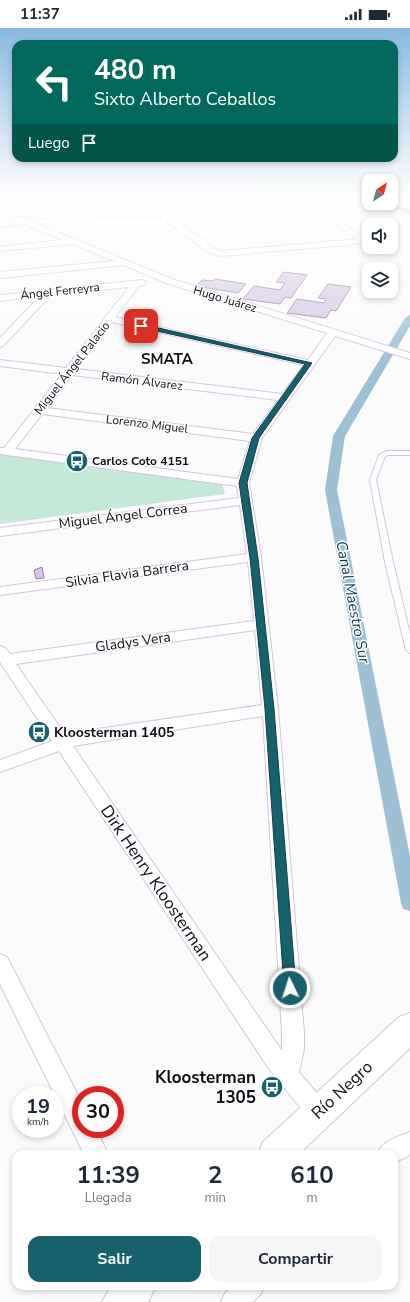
<!DOCTYPE html>
<html lang="es">
<meta charset="utf-8">
<style>
body{margin:0;font-family:"Nunito Sans",sans-serif;background:#f6f6f7;color:#1f2937;height:100vh;display:flex;flex-direction:column;font-size:15px;white-space:nowrap}
*{box-sizing:border-box;margin:0}
p{font-size:13px;color:#747a83}
.icon{flex:none;width:22px;height:22px;fill:none;stroke:currentColor;stroke-width:2;stroke-linecap:round;stroke-linejoin:round}
.map{position:relative;flex:1;overflow:hidden}
.drawer{position:absolute;left:12px;top:1122px;width:386px;height:140px;display:flex;flex-direction:column;background:#fff;border-radius:12px;box-shadow:0 2px 6px #0003}
.drawer>*{flex:none}
.hud{position:absolute;left:12px;top:12px;width:386px;height:122px;border-radius:12px;box-shadow:0 2px 6px #0003;background:#00695c;color:#fff;overflow:hidden}
.needle{width:26px;rotate:37deg}
.buttons{position:absolute;left:362px;top:146px;display:grid;gap:8px}
.buttons a{display:grid;place-items:center;width:36px;height:36px;border-radius:8px;background:#fff;box-shadow:0 2px 6px #0003;font-size:20px}
.speed{position:absolute;left:12px;top:1058px;display:flex;gap:8px;font-size:20px;font-weight:700;text-align:center}
.speed>*{display:grid;place-content:center;width:52px;height:52px;border-radius:50%;background:#fff;box-shadow:0 2px 6px #0003;line-height:1}
.speed small{font-size:10px;font-weight:400}
.speed .limit{border:6px solid #d22;background:#fff;color:#111}
.pin{position:absolute;display:grid;place-items:center;width:34px;height:34px;color:#fff;margin:-17px;border-radius:8px;box-shadow:0 2px 6px #0006}
.me{position:absolute;width:44px;margin:-22px;rotate:356deg;stroke-linejoin:round;filter:drop-shadow(0 0 3px #0008)}
.turn{display:flex;align-items:center;gap:14px;height:84px;padding:0 16px;font-size:18px}
.turn .icon{width:52px;height:52px;stroke-width:2.5}
.turn b{display:block;font-size:28px;line-height:34px}
.then{display:flex;align-items:center;height:38px;padding:0 16px;background:#0003;gap:8px;font-size:15px}
.eta{display:flex;justify-content:space-evenly;align-items:center;height:68px;text-align:center}
.eta b{font-size:24px;font-weight:700;line-height:28px}
.action{display:flex;gap:8px;margin-top:auto;padding:8px 16px}
.action a{flex:1;height:46px;border-radius:12px;background:#17616f;color:#fff;font-size:16px;font-weight:700;line-height:46px;text-align:center}
.action a+a{background:#f6f6f7;color:#1f2937}
.status{display:flex;justify-content:space-between;align-items:center;height:28px;padding:0 20px;background:#fff;direction:ltr}
.status svg{height:11px;fill:currentColor}
.map>svg:first-child{display:block}
.green{fill:#c5e9d8}
.lines{fill:none;stroke-linecap:round;stroke-linejoin:round}
.canal{fill:#9cc0d5;fill-rule:evenodd}
.building{fill:#d6c5e6;stroke:#8e7e9c}
.lane-casing{stroke:#d3c3e3;stroke-width:2}
.street-casing{stroke:#d3c3e3;stroke-width:2}
.secondary-casing{stroke:#d3c3e3;stroke-width:2}
.lane{fill:#fff;fill-rule:evenodd}
.street{fill:#fff;fill-rule:evenodd}
.secondary{fill:#fff;fill-rule:evenodd}
.route{fill:#17616f;stroke:#0f3f48}
.labels{text-anchor:middle;dominant-baseline:central;stroke-width:3;stroke-linejoin:round;paint-order:stroke}
.far-street-label{font-size:12px;fill:#110b16;stroke:#fff}
.far-poi-label{font-size:12px;font-weight:bold;fill:#110b16;stroke:#fff;text-anchor:start}
.street-label{font-size:14px;fill:#110b16;stroke:#fff}
.poi-label{font-size:14px;font-weight:bold;fill:#110b16;stroke:#fff;text-anchor:start}
.far-district-label{font-size:15px;font-weight:bold;fill:#110b16;stroke:#fff}
.water-label{font-size:15px;font-style:italic;fill:#063a4f;stroke:#fff}
.near-street-label{font-size:17px;fill:#110b16;stroke:#fff}
.near-poi-label{font-size:17px;font-weight:bold;fill:#110b16;stroke:#fff;text-anchor:end}
</style>
<div class="status"><b>11:37</b><svg viewBox="0 0 49 12"><path d="M0 12V9h3v3zM5 12V6h3v6zM10 12V3h3v9zM15 12V0h3v12zM26 1h20v11H26zM47 4h2v5h-2z"/></svg></div>
<div class="map">
<svg width="410" height="1274" viewBox="0 0 410 1274">
<rect width="100%" height="100%" fill="#fbfbfb"/>
<polygon class="green" points="0,425 222,455 225,466 0,496"/>
<g class="lines">
<g class="canal">
<polygon points="364,162 369,162 369,164 365,164"/>
<polygon points="391,173 410,182 410,187 388,177 387,175 391,175"/>
<polygon points="410,287 410,298 345,408 337,462 410,828 410,883 403,881 401,875 325,462 333,408 405,290"/>
</g>
</g>
<g class="building">
<polygon points="284,244 307,247 291,270 285,269 280,276 243,271 254,258 280,262 285,255 276,254"/>
<polygon points="215,251 246,256 238,265 196,258 202,252 213,253"/>
<polygon points="328,256 351,259 336,283 331,282 326,290 287,285 297,271 324,275 326,271 318,270"/>
<polygon points="42,539 44,550 36,551 34,542"/>
</g>
<g class="lines">
<g class="lane-casing">
<polygon id="lane" points="387,423 410,423 410,427 388,427 385,428 376,452 393,534 410,606 410,625 406,622 385,534 370,452 379,427"/>
</g>
<g class="street-casing">
<g id="street">
<polygon points="281,162 290,162 368,211 357,216 221,228 209,225 163,191 157,188 36,190 21,188 0,180 0,175 36,186 158,184 169,187 215,221 222,223 358,211"/>
<path d="M15 189H21L172 251 410 325V331L335 308 262 410 249 455 261 529 278 681 304 1005V1021L299 1044 326 1076 329 1084 326 1092 318 1095 310 1092 267 1038 59 723 0 744V732L52 713 0 634V618L5 620 10 626 254 593 248 534 0 567V559L247 526 240 477 0 508V500L239 470 237 458 0 426V420H4L62 346 0 338V332L66 340 129 259 51 267 3 318 0 319V310L40 268 0 273V267L142 252 145 253V257L139 258 115 289 308 332 327 305 166 255 124 237 0 250V244L114 233 72 216 0 223V219L63 212 24 196 0 199V195L16 193ZM112 294 304 337 282 366 76 341ZM72 347 278 372 253 406 47 380ZM42 386 250 413 238 451 15 421ZM255 602 262 677 77 704 66 708 16 636ZM263 688 282 1005V1023L73 718Z"/>
<polygon points="0,926 7,929 81,1073 81,1101 96,1101 108,1126 84,1126 0,956"/>
<path d="M410 1104V1127L394 1135V1126H377C383 1112 397 1109 410 1104Z"/>
<polygon points="233,1258 264,1258 260,1267 252,1274 221,1274 225,1265"/>
</g>
</g>
<g class="secondary-casing">
<g id="secondary">
<polygon points="410,985 410,1020 299,1126 258,1126 263,1114 399,989"/>
<polygon points="111,1258 156,1258 148,1274 102,1274"/>
</g>
</g>
<use href="#lane" class="lane"/>
<use href="#street" class="street"/>
<use href="#secondary" class="secondary"/>
</g>
<linearGradient id="sky" x2="0" y2="1"><stop stop-color="#89b9e0"/><stop offset="0.48" stop-color="#fdfdfd"/><stop offset="1" stop-color="#fdfdfd" stop-opacity="0"/></linearGradient>
<rect width="410" height="340" fill="url(#sky)"/>
<polygon class="route" points="141,296 312,335 259,410 247,455 258,530 274,681 296,960 294,963 290,965 286,963 284,960 265,681 250,530 239,455 252,410 305,336 139,299"/>
<defs>
<g id="bus-disc" transform="scale(1.15)"><circle r="9.5" fill="#17616f" stroke="#fff"/><path d="M-5-6H5V4H4V6H2V4H-2V6H-4V4H-5ZM-3.5-4V0h7V-4ZM-3.5 1.2v1.5H-2V1.2ZM2 1.2v1.5H3.5V1.2Z" fill="#fff"/></g>
</defs>
<g fill-rule="evenodd">
<use href="#bus-disc" x="77" y="433"/>
<use href="#bus-disc" x="39" y="704"/>
<use href="#bus-disc" x="272" y="1059"/>
</g>
<g class="labels">
<g class="far-street-label">
<text transform="translate(60 263) rotate(-6)">Ángel Ferreyra</text>
<text transform="translate(225 271) rotate(17)">Hugo Juárez</text>
<text transform="translate(72 340) rotate(-52)">Miguel Ángel Palacio</text>
<text transform="translate(142 353) rotate(7)">Ramón Álvarez</text>
<text transform="translate(147 396) rotate(7)">Lorenzo Miguel</text>
</g>
<g class="far-poi-label">
<text x="92" y="433">Carlos Coto 4151</text>
</g>
<g class="street-label">
<text transform="translate(123 488) rotate(-7)">Miguel Ángel Correa</text>
<text transform="translate(127 546) rotate(-8)">Silvia Flavia Barrera</text>
<text transform="translate(133 614) rotate(-8)">Gladys Vera</text>
</g>
<g class="poi-label">
<text x="54" y="704">Kloosterman 1405</text>
</g>
<g class="far-district-label">
<text x="167" y="331">SMATA</text>
</g>
<g class="water-label">
<text transform="translate(353 574) rotate(79)">Canal Maestro Sur</text>
</g>
<g class="near-street-label">
<text transform="translate(156 855) rotate(56)">Dirk Henry Kloosterman</text>
<text transform="translate(342 1062) rotate(-43)">Río Negro</text>
</g>
<g class="near-poi-label">
<text x="256" y="1049">Kloosterman<tspan x="256" dy="20">1305</tspan></text>
</g>
</g>
</svg>
<div class="buttons">
<a><svg class="needle" viewBox="-14 -14 28 28"><path d="M0-13l5 13h-10z" fill="#e53935"/><path d="M0 13l5-13h-10z" fill="#747a83"/></svg></a>
<a><svg class="icon" aria-label="sound" viewBox="0 0 24 24"><path d="M4 9h4l5-4v14l-5-4H4zM17 9q2 3 0 6"/></svg></a>
<a><svg class="icon" aria-label="layers" viewBox="0 0 24 24"><path d="M12 4l9 5-9 5-9-5zM3 14l9 5 9-5"/></svg></a>
</div>
<div class="speed"><div>19<small>km/h</small></div><div class="limit">30</div></div>
<div class="pin" style="left:141px;top:298px;background:#d93025"><svg class="icon" aria-label="arrive" viewBox="0 0 24 24"><path d="M6 21V4h12l-3 4 3 4H6"/></svg></div>
<svg class="me" style="left:290px;top:960px" viewBox="-20 -20 40 40"><circle r="17" fill="#17616f" stroke="#fff" stroke-width="3"/><path d="M0-11L8 9 0 5-8 9z" fill="#fff"/></svg>
<div class="hud">
<div class="turn"><svg class="icon" aria-label="left" viewBox="0 0 24 24"><path d="M17 20v-9H6M10 6l-5 5 5 5"/></svg><div><b>480 m</b>Sixto Alberto Ceballos</div></div>
<div class="then">Luego<svg class="icon" aria-label="arrive" viewBox="0 0 24 24"><path d="M6 21V4h12l-3 4 3 4H6"/></svg></div>
</div>
<section class="drawer">
<div class="eta">
<div><b>11:39</b><p>Llegada</p></div>
<div><b>2</b><p>min</p></div>
<div><b>610</b><p>m</p></div>
</div>
<div class="action"><a>Salir</a><a>Compartir</a></div>
</section>
</div>
